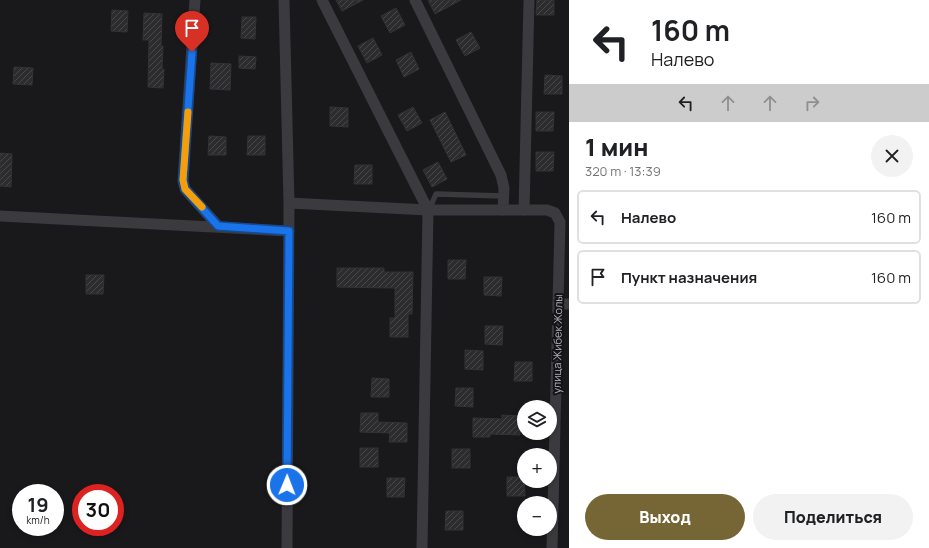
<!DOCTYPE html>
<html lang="ru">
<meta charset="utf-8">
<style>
body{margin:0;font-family:Manrope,sans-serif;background:#f2f2f2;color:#202124;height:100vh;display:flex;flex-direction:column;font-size:15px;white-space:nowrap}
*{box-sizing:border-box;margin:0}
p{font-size:13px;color:#757577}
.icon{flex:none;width:22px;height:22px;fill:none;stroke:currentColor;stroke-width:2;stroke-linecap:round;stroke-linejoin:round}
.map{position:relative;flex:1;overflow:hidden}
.panel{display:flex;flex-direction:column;background:#fff;width:360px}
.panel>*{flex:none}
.top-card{background:#fff;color:#202124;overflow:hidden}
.buttons{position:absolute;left:517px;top:400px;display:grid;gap:8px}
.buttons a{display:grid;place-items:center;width:40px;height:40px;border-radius:50%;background:#fff;box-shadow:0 2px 6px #0003;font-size:20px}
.speed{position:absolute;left:12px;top:484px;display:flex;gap:8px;font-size:20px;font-weight:700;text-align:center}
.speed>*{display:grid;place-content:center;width:52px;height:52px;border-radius:50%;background:#fff;box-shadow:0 2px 6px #0003;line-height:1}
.speed small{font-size:10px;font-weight:400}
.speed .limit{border:6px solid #d22;background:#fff;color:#111}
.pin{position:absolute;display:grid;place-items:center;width:34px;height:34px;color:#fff;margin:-41px -17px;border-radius:50% 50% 50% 0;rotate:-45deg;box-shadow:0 0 4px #0007}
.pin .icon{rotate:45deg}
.me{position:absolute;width:44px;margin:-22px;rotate:1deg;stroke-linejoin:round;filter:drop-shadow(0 0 3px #0008)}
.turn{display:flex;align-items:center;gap:14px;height:84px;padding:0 16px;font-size:18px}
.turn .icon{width:52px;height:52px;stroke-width:2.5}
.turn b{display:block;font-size:28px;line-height:34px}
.lanes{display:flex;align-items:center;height:38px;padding:0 16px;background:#0003;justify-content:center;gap:20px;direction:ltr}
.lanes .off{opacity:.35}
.round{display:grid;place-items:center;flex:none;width:42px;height:42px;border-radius:21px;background:#f2f2f2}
.summary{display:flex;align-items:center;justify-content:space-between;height:68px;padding:0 16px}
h1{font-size:24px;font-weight:800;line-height:30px}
.primary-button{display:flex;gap:8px;margin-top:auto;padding:8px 16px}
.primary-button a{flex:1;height:46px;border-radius:24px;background:#776635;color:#fff;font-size:16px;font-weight:800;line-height:46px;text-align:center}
.primary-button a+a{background:#f2f2f2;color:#202124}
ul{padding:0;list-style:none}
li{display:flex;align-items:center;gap:12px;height:54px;margin:0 8px 6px;padding:0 8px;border:2px solid #e0e0e0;border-radius:6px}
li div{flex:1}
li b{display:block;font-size:15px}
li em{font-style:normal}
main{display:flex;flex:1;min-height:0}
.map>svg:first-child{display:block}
.building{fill:url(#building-hatch);stroke:#333336}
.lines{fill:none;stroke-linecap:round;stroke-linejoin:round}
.lane{stroke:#3a3a3f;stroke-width:5.5}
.street{stroke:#3a3a3f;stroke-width:11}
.route-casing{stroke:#114b97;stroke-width:10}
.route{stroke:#1a73e8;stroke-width:7}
.slow{stroke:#f59e0b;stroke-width:7}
.labels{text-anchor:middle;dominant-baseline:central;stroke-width:4;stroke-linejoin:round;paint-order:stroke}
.street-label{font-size:11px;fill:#acafb9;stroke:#141416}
</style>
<main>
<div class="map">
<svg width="569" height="548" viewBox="0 0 569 548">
<defs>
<pattern id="building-hatch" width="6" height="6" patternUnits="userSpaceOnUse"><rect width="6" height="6" fill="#2c2c2e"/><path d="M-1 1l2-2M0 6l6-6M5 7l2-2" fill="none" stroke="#48484a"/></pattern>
</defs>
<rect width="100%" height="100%" fill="#19191b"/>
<g class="building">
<polygon points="336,0 363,0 342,11"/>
<polygon points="428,0 461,0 435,14"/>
<polygon points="537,0 554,0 554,15 536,15"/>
<polygon points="396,8 405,25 390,33 381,16"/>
<polygon points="112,10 128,11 127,32 111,31"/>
<polygon points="144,13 162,14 161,46 163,46 162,69 164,69 163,88 148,87 149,40 143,40"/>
<polygon points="242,17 256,17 255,39 241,38"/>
<polygon points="471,32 480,48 465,56 456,40"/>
<polygon points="373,38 382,55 367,63 358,46"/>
<polygon points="411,52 419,69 404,77 396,60"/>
<polygon points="239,56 256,57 255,69 239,68"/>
<polygon points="211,63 231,64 230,90 210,89"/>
<polygon points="14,67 33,68 32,85 13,84"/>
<polygon points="545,75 562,76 562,94 544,94"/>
<polygon points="330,107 348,108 348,127 330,126"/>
<polygon points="413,107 422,123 407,131 398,115"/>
<polygon points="445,112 466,155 451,162 430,120"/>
<polygon points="536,112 554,112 553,131 536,131"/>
<polygon points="209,136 226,137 226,155 208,155"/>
<polygon points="248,136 265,136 265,155 247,155"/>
<polygon points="536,152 554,152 553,171 536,171"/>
<polygon points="0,153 12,154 11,187 0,186"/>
<polygon points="438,162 447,179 432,187 423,170"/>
<polygon points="355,165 372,165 372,184 354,184"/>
<polygon points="448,260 466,260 465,279 448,279"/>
<polygon points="337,268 384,268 384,272 413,272 412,314 408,314 408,337 390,337 390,318 395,318 395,288 337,287"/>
<polygon points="86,275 104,275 103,294 86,294"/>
<polygon points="484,277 502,277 501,296 484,295"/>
<polygon points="485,326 503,326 502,345 485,344"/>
<polygon points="465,350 483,351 483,370 465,369"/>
<polygon points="515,362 532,362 532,381 514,381"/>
<polygon points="372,378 389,379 389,397 371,397"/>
<polygon points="456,388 473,388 473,407 455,406"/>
<polygon points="361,413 378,413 378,422 407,423 407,442 389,442 390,433 360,432"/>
<polygon points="502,415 520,416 520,435 490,434 490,437 473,437 473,418 502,419"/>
<rect x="360" y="448" width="18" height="19"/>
<rect x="452" y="449" width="18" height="19"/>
<polygon points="507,477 524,477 525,496 507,496"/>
<polygon points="387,478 405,478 404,497 387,497"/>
<polygon points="446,511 463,511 463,530 445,530"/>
</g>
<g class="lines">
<polyline class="lane" points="429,210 436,194 503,196"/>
<g class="street">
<polyline points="195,0 183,181 185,189 218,226"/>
<polyline points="284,0 289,203 287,548"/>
<polyline points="322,0 428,210 422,548"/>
<polyline points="415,0 501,175 504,188 503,210"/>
<polyline points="289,203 428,210 547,210 555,213 560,222 552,548"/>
<polyline points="524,210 529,0"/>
<polyline points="0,216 289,231"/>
<polyline points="558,304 569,304"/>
</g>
</g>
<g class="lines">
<g class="route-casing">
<polyline id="route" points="192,52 183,180 185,189 218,226 289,231 287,485"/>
</g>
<use href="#route" class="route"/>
<polyline class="slow" points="188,112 183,180 185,189 202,207"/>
</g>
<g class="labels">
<g class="street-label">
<text transform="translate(557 344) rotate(-89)">улица Жибек Жолы</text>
</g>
</g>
</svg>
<div class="buttons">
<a><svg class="icon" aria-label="layers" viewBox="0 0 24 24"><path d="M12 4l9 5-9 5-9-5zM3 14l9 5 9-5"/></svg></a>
<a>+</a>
<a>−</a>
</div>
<div class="speed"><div>19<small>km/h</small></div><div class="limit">30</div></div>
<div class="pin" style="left:192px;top:52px;background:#d93025"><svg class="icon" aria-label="arrive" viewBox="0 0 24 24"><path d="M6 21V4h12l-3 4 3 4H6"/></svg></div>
<svg class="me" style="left:287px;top:485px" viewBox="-20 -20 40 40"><circle r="17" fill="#1a73e8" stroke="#fff" stroke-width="3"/><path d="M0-11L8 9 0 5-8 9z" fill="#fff"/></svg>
</div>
<section class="panel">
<div class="top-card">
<div class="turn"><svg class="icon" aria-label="left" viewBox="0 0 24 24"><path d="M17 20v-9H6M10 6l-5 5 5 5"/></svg><div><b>160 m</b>Налево</div></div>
<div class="lanes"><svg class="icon" aria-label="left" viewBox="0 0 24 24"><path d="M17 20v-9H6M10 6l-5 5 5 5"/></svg><svg class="icon off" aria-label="ahead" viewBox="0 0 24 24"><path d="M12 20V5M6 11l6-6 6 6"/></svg><svg class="icon off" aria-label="ahead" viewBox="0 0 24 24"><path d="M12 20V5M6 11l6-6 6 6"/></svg><svg class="icon off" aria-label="right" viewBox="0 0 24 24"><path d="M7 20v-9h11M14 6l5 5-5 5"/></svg></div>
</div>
<div class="summary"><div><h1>1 мин</h1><p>320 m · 13:39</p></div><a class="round"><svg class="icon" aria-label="close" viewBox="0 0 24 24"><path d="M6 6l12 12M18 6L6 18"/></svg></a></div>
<ul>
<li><svg class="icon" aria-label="left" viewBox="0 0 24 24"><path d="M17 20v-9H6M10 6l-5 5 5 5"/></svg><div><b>Налево</b></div><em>160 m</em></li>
<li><svg class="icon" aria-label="arrive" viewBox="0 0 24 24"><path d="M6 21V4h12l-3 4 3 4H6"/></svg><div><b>Пункт назначения</b></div><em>160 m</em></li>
</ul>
<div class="primary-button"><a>Выход</a><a>Поделиться</a></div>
</section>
</main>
